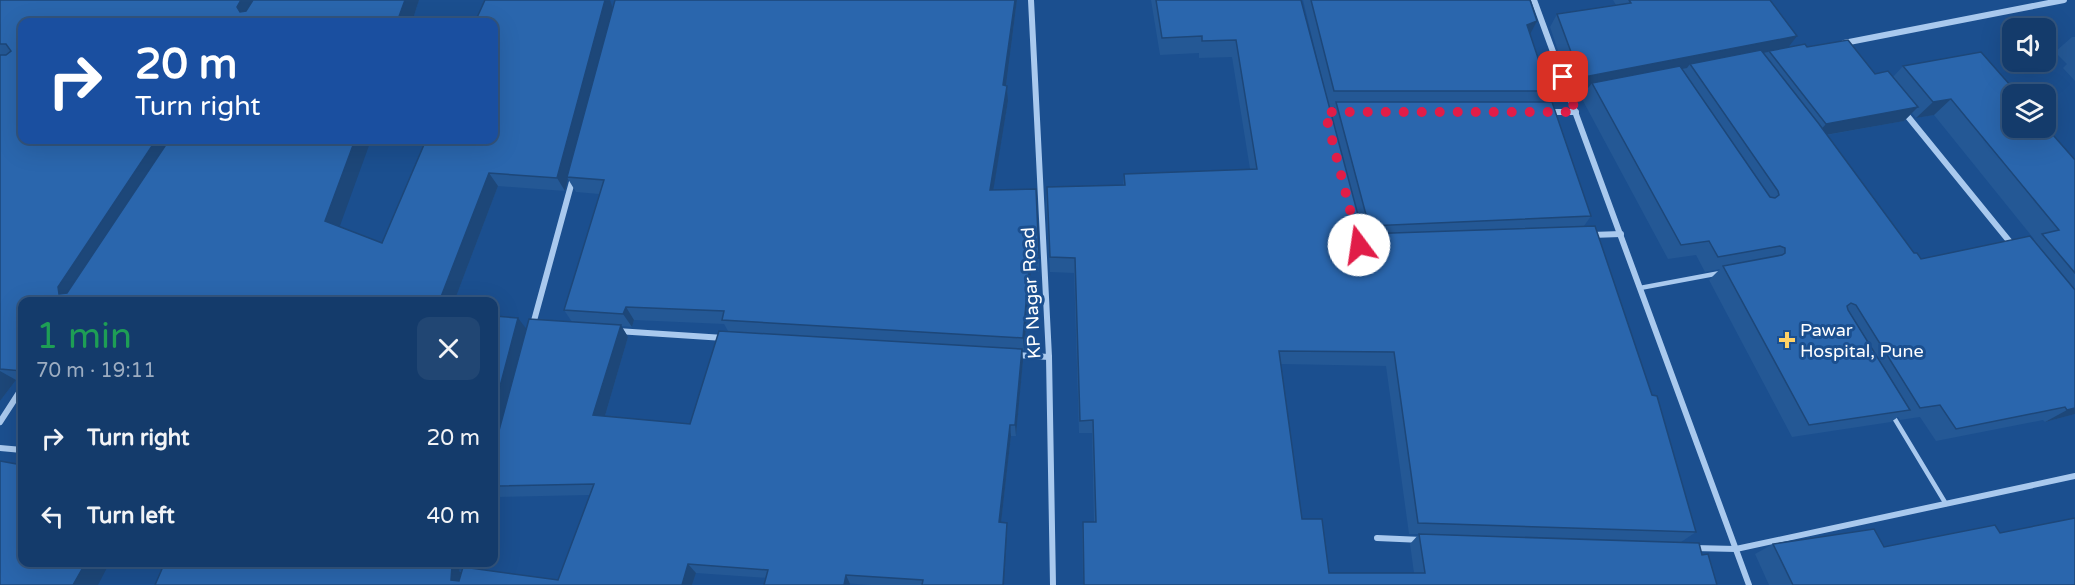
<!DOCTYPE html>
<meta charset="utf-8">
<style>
body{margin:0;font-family:"Varela Round",sans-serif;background:#214673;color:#f1f3f6;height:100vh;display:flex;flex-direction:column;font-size:22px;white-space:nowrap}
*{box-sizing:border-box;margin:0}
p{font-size:20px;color:#9dadc1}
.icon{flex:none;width:33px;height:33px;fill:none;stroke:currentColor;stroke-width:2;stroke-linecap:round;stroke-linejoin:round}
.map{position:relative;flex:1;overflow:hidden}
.drawer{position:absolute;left:18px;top:297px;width:480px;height:270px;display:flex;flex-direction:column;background:#143b6b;border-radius:12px;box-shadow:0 6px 24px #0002,0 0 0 2px #33557e}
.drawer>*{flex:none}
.top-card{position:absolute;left:18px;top:18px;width:480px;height:126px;border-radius:12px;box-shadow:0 6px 24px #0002,0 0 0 2px #33557e;background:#1a4fa0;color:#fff;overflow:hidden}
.tools{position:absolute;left:2002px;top:18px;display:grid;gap:12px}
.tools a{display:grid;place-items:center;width:54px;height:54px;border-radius:12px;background:#143b6b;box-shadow:0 6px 24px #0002,0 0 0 2px #33557e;font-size:30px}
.pin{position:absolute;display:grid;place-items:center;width:51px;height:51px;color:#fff;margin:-26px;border-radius:12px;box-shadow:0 3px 9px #0006}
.me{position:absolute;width:66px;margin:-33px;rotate:346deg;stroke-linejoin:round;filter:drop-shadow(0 0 4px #0008)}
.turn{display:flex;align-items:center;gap:21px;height:126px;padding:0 18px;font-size:27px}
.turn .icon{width:78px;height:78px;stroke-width:2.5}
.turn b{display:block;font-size:42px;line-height:51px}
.round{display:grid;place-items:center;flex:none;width:63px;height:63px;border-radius:12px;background:#214673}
.headline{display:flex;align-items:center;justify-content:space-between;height:102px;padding:0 18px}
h1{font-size:36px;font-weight:600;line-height:45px;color:#1e9e55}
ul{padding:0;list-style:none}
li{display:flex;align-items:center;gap:18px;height:78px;padding:0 18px}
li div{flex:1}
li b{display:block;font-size:22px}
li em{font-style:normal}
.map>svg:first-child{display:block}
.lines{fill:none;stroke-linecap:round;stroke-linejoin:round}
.service{stroke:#a9c9ee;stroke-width:4.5}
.minor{stroke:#a9c9ee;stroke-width:6}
.wall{fill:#245895;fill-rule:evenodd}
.shaded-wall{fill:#1d4779}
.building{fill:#2a66ad;stroke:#1d4779;stroke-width:1.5}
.route{stroke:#e11d48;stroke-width:10;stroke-dasharray:0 18}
.poi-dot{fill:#ffd166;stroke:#1b4f8f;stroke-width:2}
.labels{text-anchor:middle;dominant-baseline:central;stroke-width:6;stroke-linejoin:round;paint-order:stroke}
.street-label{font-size:18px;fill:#fff;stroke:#1b4f8f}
.poi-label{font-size:18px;fill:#fff;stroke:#1b4f8f;text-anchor:start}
</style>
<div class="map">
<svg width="2075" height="585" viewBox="0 0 2075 585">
<rect width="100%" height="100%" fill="#1b4f8f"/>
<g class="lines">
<g class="service">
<polyline points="1640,288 1720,273"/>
<polyline points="1893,416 1946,504"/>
</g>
<g class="minor">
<polyline points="1031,0 1049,357 1053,585"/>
<polyline points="1534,0 1749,585"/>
<polyline points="1844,43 2064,0"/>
<polyline points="1570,96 1593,91"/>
<polyline points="1549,112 1576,112"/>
<polyline points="1905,113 2014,247"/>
<polyline points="1591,235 1621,234"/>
<polyline points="532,328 573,178"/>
<polyline points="617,331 724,338"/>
<polyline points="1015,355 1049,357"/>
<polyline points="0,422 22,388"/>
<polyline points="0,448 22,450"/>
<polyline points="1377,538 1422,540"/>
<polyline points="1694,548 1736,549 2075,476"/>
<polyline points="468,585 473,562"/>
</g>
</g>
<g class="wall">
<path d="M0 0H419L412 22H22L340 227 382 243 613 8 615 0H1017L1006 86H1007L1008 101 993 190 1039 258V272L1031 271 1024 350H1022L1023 361 1016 436H1011L1001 523H1007V532L1004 585H871L696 573 692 585H155L165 562H462L459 571 462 572 558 580 590 495 494 497V316L526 329 572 322 564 310 599 194 576 192 568 179 565 191 498 186 454 302H22V380H16L0 401ZM634 320 724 324 728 331 690 424 605 416 628 337 621 326 632 327Z"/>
<path d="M1151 0H1301L1331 116 1335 107H1329L1303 0H1530V34L1549 91 1543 102 1591 216 1584 226 1696 532 1681 542 1702 555 1717 585H1083L1082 532 1083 522H1094L1092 433H1079L1074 273 1050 272 1046 203 1047 187 1123 185 1124 174 1250 169 1232 57 1199 58V53L1160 55ZM1281 364 1386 366 1409 534H1419L1410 544 1414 573H1329L1302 519Z"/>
<path d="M1613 0H1770L1788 47H1807L1875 74 1893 77 1903 66 2075 160V414L2045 422 2043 420 1936 441 1920 417 1900 420 1898 417 1891 422 1792 437 1709 280 1720 269 1705 272 1696 255 1668 259 1582 99 1589 87 1577 89 1563 65 1550 27 1557 14 1616 5ZM1912 113 1916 118 1934 115 2034 239 1921 259 1914 253 1827 135 1904 121Z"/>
<polygon points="2072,37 2075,37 2075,81 2063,68 2067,64 2055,52"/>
<polygon points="2000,533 2075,585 1769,585 1755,554 1773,544 1884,547"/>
</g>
<g class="shaded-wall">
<polygon points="241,0 262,0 249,21 240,12 237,7"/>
<polygon points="405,0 419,0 412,22 397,22"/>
<polygon points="600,0 610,0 613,9 567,177 568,179 565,191 557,178"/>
<polygon points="1015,0 1017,0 1004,101 1003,85"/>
<polygon points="1537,21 1528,38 1527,25"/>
<polygon points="1797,36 1787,49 1769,51 1768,52 1692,67 1690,64 1687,68 1594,86 1592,83 1589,87 1577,89 1584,77"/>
<polygon points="1007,86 1008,101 991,204 990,190"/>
<polygon points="1951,99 1934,115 1916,118 1933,102"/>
<polygon points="1918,107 1904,121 1814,137 1826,124"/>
<polygon points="156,140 179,140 76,299 59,294 58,287"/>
<polygon points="355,140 371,140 337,234 325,221"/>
<polygon points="489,173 498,186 454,302 439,302"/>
<polygon points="1030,258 1031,271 1024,350 1023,338"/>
<polygon points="626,307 634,320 632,327 623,314"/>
<polygon points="518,318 528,331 494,460 494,409"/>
<polygon points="621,325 628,337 602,426 593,415"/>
<polygon points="1022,349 1023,361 1016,436 1015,425"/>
<polygon points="0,371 16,380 0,401"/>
<polygon points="2075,408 2075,414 2045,422 2067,410"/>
<polygon points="1010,425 1011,436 1000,532 999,522"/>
<polygon points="1007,523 1007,532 1004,585 1003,585"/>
<polygon points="86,562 110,562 98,585 73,585"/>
<polygon points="447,562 462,562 459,571 465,575 464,585 451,580 446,565"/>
<polygon points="688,564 696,573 692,585 682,585"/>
<polygon points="846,575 850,584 850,585 844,585"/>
</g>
<g class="building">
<polygon points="0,0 241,0 237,7 240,12 246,11 253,0 405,0 397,22 22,22 22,140 156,140 58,287 59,294 67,293 169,140 355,140 325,221 382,243 426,140 494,140 494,22 475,22 485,0 605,0 557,178 489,173 439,302 350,302 298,299 297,302 22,302 22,371 0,369 0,55 6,55 11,51 6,44 0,44"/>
<polygon points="615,0 1015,0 1003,85 1007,86 990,190 1036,189 1039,258 1030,258 1023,338 722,320 724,311 626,307 623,314 564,310 604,180 567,177"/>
<polygon points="1156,0 1301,0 1363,234 1595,226 1652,395 1657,396 1696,532 1418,523 1394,352 1279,351 1302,519 1322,519 1329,573 1425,573 1419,534 1699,543 1702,555 1708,554 1717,585 1084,585 1083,522 1096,522 1093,420 1080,421 1075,258 1050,257 1047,187 1125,185 1124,174 1257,169 1236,40 1202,41 1202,36 1162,38"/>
<polygon points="1311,0 1530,0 1537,21 1527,25 1549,91 1334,91"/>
<polygon points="1629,0 1770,0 1797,36 1584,77 1571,52 1557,14 1631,3"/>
<polygon points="1848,40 1875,74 1888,71 1918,107 1826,124 1769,51 1805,44 1807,47"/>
<polygon points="1761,50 1819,124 1914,253 1917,253 1921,259 2030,236 2075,290 2075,408 2067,410 2065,407 1956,429 1940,405 1920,408 1856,305 1851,303 1847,306 1848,310 1910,410 1809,425 1723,266 1782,255 1785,253 1785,248 1780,246 1718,257 1709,241 1681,245 1592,83 1680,66 1770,197 1775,198 1779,195 1778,191 1690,64"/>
<polygon points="1981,52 2018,94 2013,94 2013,128 2046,127 2075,160 2075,273 2042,234 2059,230 1951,99 1933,102 1903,66"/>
<polygon points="1336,102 1552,102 1591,216 1369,226"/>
<polygon points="494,316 518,318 494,409"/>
<polygon points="529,319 621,325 593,415 690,424 719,331 1022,349 1015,425 1010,425 999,522 1007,523 1003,585 922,585 923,580 846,575 844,585 764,585 768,570 688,564 682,585 155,585 165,562 447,562 446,565 452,566 451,580 459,581 463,567 558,580 594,484 494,486 494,449"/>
<polygon points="0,461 22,465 22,562 86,562 73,585 0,585"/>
<polygon points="2075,518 2075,585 1793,585 1773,544 1874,529 1884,547 1995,525 2000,533"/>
</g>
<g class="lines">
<polyline class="route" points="1359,245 1325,112 1576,112 1563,77"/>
</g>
<path class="poi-dot" d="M1784 331h6v6h6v6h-6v6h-6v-6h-6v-6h6z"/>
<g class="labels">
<g class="street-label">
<text transform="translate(1031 293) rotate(-93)">KP Nagar Road</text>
</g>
<g class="poi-label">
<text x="1800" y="330">Pawar<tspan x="1800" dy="21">Hospital, Pune</tspan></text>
</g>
</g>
</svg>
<div class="tools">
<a><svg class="icon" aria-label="sound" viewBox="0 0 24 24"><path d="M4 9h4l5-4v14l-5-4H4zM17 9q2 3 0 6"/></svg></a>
<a><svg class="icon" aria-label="layers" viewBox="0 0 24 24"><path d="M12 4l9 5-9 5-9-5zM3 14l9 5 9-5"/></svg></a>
</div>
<div class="pin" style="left:1563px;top:77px;background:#d93025"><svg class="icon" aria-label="arrive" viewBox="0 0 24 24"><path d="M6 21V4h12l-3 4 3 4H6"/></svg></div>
<svg class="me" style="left:1359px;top:245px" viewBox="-20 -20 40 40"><circle r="19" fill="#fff"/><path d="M0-13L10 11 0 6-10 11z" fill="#e11d48"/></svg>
<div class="top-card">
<div class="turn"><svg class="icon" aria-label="right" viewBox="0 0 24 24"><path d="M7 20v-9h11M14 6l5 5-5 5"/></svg><div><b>20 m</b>Turn right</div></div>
</div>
<section class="drawer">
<div class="headline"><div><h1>1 min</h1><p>70 m · 19:11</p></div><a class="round"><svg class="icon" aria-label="close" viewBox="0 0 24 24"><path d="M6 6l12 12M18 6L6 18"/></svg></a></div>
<ul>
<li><svg class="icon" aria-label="right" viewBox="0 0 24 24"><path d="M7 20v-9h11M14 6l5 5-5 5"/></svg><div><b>Turn right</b></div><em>20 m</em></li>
<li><svg class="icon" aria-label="left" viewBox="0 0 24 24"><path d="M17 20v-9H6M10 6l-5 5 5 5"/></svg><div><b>Turn left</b></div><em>40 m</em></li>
</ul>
</section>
</div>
